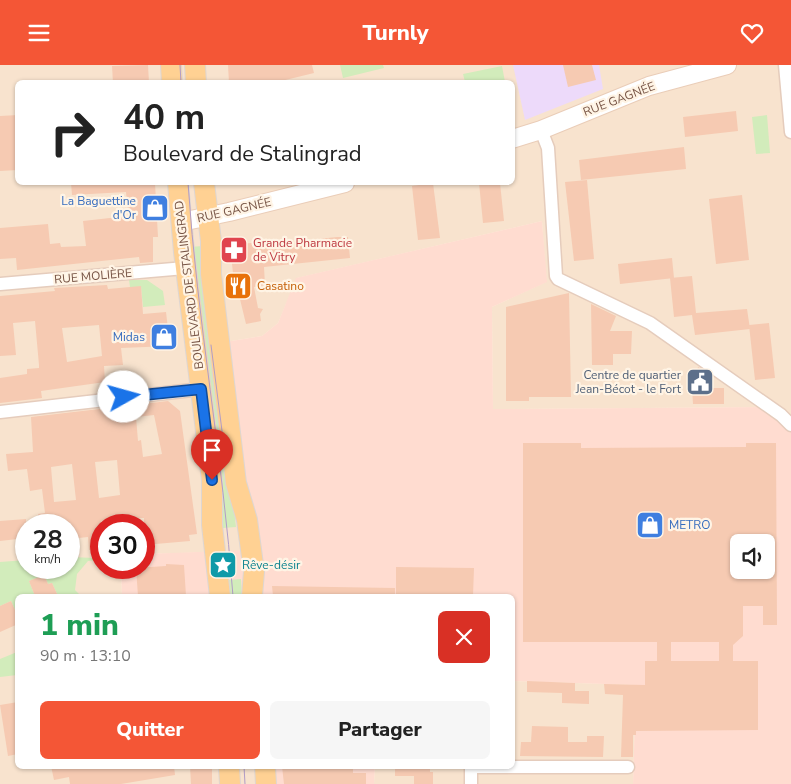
<!DOCTYPE html>
<html lang="fr">
<meta charset="utf-8">
<style>
body{margin:0;font-family:"Nunito Sans",sans-serif;background:#f6f6f6;color:#222;height:100vh;display:flex;flex-direction:column;font-size:19px;white-space:nowrap}
*{box-sizing:border-box;margin:0}
p{font-size:16px;color:#767676}
.icon{flex:none;width:28px;height:28px;fill:none;stroke:currentColor;stroke-width:2;stroke-linecap:round;stroke-linejoin:round}
.map{position:relative;flex:1;overflow:hidden}
.drawer{position:absolute;left:15px;top:529px;width:500px;height:175px;display:flex;flex-direction:column;background:#fff;border-radius:8px;box-shadow:0 1px 4px #0004}
.drawer>*{flex:none}
.banner{position:absolute;left:15px;top:15px;width:500px;height:105px;border-radius:8px;box-shadow:0 1px 4px #0004;background:#fff;color:#222;overflow:hidden}
.fabs{position:absolute;left:730px;top:469px;display:grid;gap:10px}
.fabs a{display:grid;place-items:center;width:45px;height:45px;border-radius:8px;background:#fff;box-shadow:0 1px 4px #0004;font-size:25px}
.speed{position:absolute;left:15px;top:449px;display:flex;gap:10px;font-size:25px;font-weight:700;text-align:center}
.speed>*{display:grid;place-content:center;width:65px;height:65px;border-radius:50%;background:#fff;box-shadow:0 1px 4px #0004;line-height:1}
.speed small{font-size:12px;font-weight:400}
.speed .limit{border:8px solid #d22;background:#fff;color:#111}
.pin{position:absolute;display:grid;place-items:center;width:42px;height:42px;color:#fff;margin:-51px -21px;border-radius:50% 50% 50% 0;rotate:-45deg;box-shadow:0 0 5px #0007}
.pin .icon{rotate:45deg}
.me{position:absolute;width:55px;margin:-28px;rotate:83deg;stroke-linejoin:round;filter:drop-shadow(0 0 4px #0008)}
.turn{display:flex;align-items:center;gap:18px;height:105px;padding:0 25px;font-size:22px}
.turn .icon{width:65px;height:65px;stroke-width:2.5}
.turn b{display:block;font-size:35px;line-height:42px}
.round{display:grid;place-items:center;flex:none;width:52px;height:52px;border-radius:8px;background:#f6f6f6}
.headline{display:flex;align-items:center;justify-content:space-between;height:85px;padding:0 25px}
h1{font-size:30px;font-weight:800;line-height:38px;color:#1e9e55}
.cta{display:flex;gap:10px;margin-top:auto;padding:10px 25px}
.cta a{flex:1;height:58px;border-radius:8px;background:#f45636;color:#fff;font-size:20px;font-weight:800;line-height:58px;text-align:center}
.cta a+a{background:#f6f6f6;color:#222}
header{display:flex;justify-content:space-between;align-items:center;height:65px;padding:0 25px;background:#f45636;color:#fff;font-size:22px;font-weight:800}
.map>svg:first-child{display:block}
.residential{fill:#f8e3ce;fill-rule:evenodd}
.commercial{fill:#ffdcd0;fill-rule:evenodd}
.education{fill:#eddafa}
.green{fill:#d2ecbb}
.building{fill:#f6cab2;fill-rule:evenodd}
.lines{fill:none;stroke-linecap:round;stroke-linejoin:round}
.street-casing{stroke:#e5ccbc;stroke-width:15}
.secondary-casing{stroke:#eacdb8;stroke-width:20}
.primary-casing{stroke:#ded6d2;stroke-width:22}
.street{stroke:#fff;stroke-width:12}
.secondary{stroke:#fff;stroke-width:18}
.primary{stroke:#ffd193;stroke-width:20}
.tram{stroke:#b19cc7;stroke-width:1}
.route-casing{stroke:#114b97;stroke-width:12}
.route{stroke:#1a73e8;stroke-width:9}
.labels{text-anchor:middle;dominant-baseline:central;stroke-width:4.5;stroke-linejoin:round;paint-order:stroke}
.street-label{font-size:12px;fill:#765344;stroke:#fff4e5}
.shop-label{font-size:12px;fill:#366cbe;stroke:#fff4e5;text-anchor:end}
.health-label{font-size:12px;fill:#be3a42;stroke:#fff4e5;text-anchor:start}
.food-label{font-size:12px;fill:#c56008;stroke:#fff4e5;text-anchor:start}
.service-label{font-size:12px;fill:#4e5e75;stroke:#fff4e5;text-anchor:end}
.culture-label{font-size:12px;fill:#0d838f;stroke:#fff4e5;text-anchor:start}
</style>
<header><svg class="icon" aria-label="menu" viewBox="0 0 24 24"><path d="M4 6h16M4 12h16M4 18h16"/></svg>Turnly<svg class="icon" aria-label="heart" viewBox="0 0 24 24"><path d="M12 20l-8-8c-3-5 5-10 8-4 3-6 11-1 8 4z"/></svg></header>
<div class="map">
<svg width="791" height="719" viewBox="0 0 791 719">
<rect width="100%" height="100%" fill="#fef0dd"/>
<g class="residential">
<path d="M0 0H791V360L769 342 493 344 492 242 546 217 542 156 297 213 278 258 262 271 219 278 251 486 144 489V460H101V502L121 503 122 531H18V701H265L266 719H0ZM18 18H512V118H18ZM26 460H69V502H26Z"/>
<polygon points="513,616 636,620 633,719 374,719 375,701 512,701"/>
</g>
<g class="commercial">
<path d="M542 156 547 217 492 242 493 344 769 342 791 360V719H633L636 620 513 616 512 531H122L121 503 144 502V489L251 485 219 278 262 271 278 258 296 213ZM739 478H766V505H739Z"/>
<polygon points="265,701 375,701 374,719 266,719"/>
</g>
<polygon class="education" points="513,0 599,0 603,24 525,55"/>
<g class="green">
<polygon points="340,0 383,0 384,3 343,13"/>
<polygon points="502,1 505,17 465,17 463,9"/>
<polygon points="767,50 770,88 756,89 752,52"/>
<polygon points="202,181 236,462 223,463 190,182"/>
<polygon points="129,215 147,215 163,226 165,240 143,242 141,222 130,222"/>
<polygon points="69,492 96,493 96,495 88,496 77,509 75,525 81,531 58,531 52,518 48,519 44,510 29,516 35,531 18,531 17,543 15,545 11,536 0,541 0,497 26,495 26,502 69,502"/>
<polygon points="241,514 242,531 230,531 229,515"/>
<polygon points="17,587 17,610 0,612 0,594"/>
</g>
<g class="building">
<polygon points="148,0 149,18 113,18 112,1"/>
<polygon points="228,0 312,0 314,8 273,18 229,18"/>
<polygon points="563,0 592,0 596,15 568,22"/>
<polygon points="736,46 738,66 685,72 683,52"/>
<polygon points="18,50 18,105 0,106 0,51"/>
<polygon points="684,82 686,104 581,115 579,95"/>
<polygon points="587,115 594,194 574,196 565,117"/>
<polygon points="71,118 155,118 158,172 153,172 153,197 140,198 139,192 17,205 16,193 0,194 0,163 48,159 50,179 60,178 61,182 86,181 83,156 128,151 126,127 72,130"/>
<polygon points="433,118 440,173 418,175 412,121"/>
<polygon points="479,118 500,118 504,156 483,158"/>
<polygon points="742,130 749,195 716,199 709,134"/>
<polygon points="337,172 348,172 350,193 264,202 265,220 254,222 258,243 263,244 260,249 261,256 246,259 238,226 235,227 230,180 262,177 262,180"/>
<polygon points="672,193 674,213 620,219 618,199"/>
<polygon points="692,211 696,248 747,244 750,264 695,270 692,250 674,252 670,213"/>
<path d="M107 220 108 224 141 221 143 249 166 247 170 281 121 283 123 300 104 301 105 317 41 326 42 333 0 338V313L27 309V304L39 303V300L35 256 13 258 16 290 0 291V231L55 226 54 223ZM99 260 102 291 67 297 62 263Z"/>
<polygon points="569,228 571,332 529,332 529,336 506,336 506,242"/>
<polygon points="591,239 616,251 610,266 632,266 631,289 613,289 613,300 592,300"/>
<polygon points="769,258 775,313 755,315 749,260"/>
<polygon points="698,302 704,306 704,323 724,323 724,339 693,339 692,323"/>
<path d="M168 336 180 346 197 469 189 470 190 476 144 480V453H133L101 456V484L89 485 88 472 69 474V460H40L38 449 45 448 42 424 30 426 27 404 8 406 6 389 33 387 31 352ZM154 350 162 389 143 392 141 375 138 376 136 352ZM117 395 120 430 99 433 95 397ZM72 399 76 435 54 437 51 402Z"/>
<path d="M523 378H581V383L746 382V378H776L777 560H763V541H743V571L733 580V596H758V665L636 666V670H633V692H621L623 630 605 629 604 619 645 620V596H657V577H523ZM739 478H766V505H739ZM671 577H719V596H671Z"/>
<polygon points="26,454 26,473 0,476 0,456"/>
<polygon points="166,499 184,500 186,531 138,531 136,503 166,501"/>
<polygon points="396,502 474,503 473,531 396,531"/>
<polygon points="44,510 48,519 52,518 58,531 35,531 29,516"/>
<polygon points="272,521 395,523 395,531 273,531"/>
<polygon points="11,536 15,545 18,543 18,559 0,567 0,541"/>
<polygon points="527,616 575,618 575,626 589,626 589,639 562,638 562,628 527,627"/>
<polygon points="18,637 18,689 8,691 0,640"/>
<polygon points="532,661 568,662 568,677 587,677 587,671 604,671 603,692 520,691 521,677 531,677"/>
<polygon points="51,701 174,701 175,710 121,719 70,719 69,712 54,715"/>
<polygon points="190,701 212,701 212,719 191,719"/>
<polygon points="282,701 353,701 353,708 366,708 366,719 284,719"/>
<polygon points="395,701 430,701 430,707 433,707 433,719 414,719 414,711 395,711"/>
</g>
<g class="lines">
<g class="street-casing">
<g id="street">
<polyline points="785,0 791,67"/>
<polyline points="541,65 548,83 556,211 558,214 650,258 781,350 791,360"/>
<polyline points="0,219 185,203"/>
<polyline points="0,347 201,324"/>
<polyline points="471,702 628,702"/>
<polyline points="471,719 471,701"/>
</g>
</g>
<g class="secondary-casing">
<g id="secondary">
<polyline points="512,74 541,65 649,21 727,0"/>
<polyline points="181,157 229,147 345,118"/>
</g>
</g>
<g class="primary-casing">
<g id="primary">
<polyline points="171,0 172,18"/>
<polyline points="195,0 196,18"/>
<polyline points="178,118 184,187 212,415 212,460 220,531"/>
<polyline points="204,118 211,176 211,209 236,418 247,455 254,507 252,531"/>
<polyline points="229,701 230,719"/>
<polyline points="265,701 266,719"/>
</g>
</g>
<use href="#street" class="street"/>
<use href="#secondary" class="secondary"/>
<use href="#primary" class="primary"/>
<g class="tram">
<polyline points="180,0 181,18"/>
<path d="M188 118C197 256 223 393 233 531"/>
<polyline points="211,280 226,397"/>
<polyline points="244,701 245,719"/>
</g>
</g>
<g class="lines">
<g class="route-casing">
<polyline id="route" points="124,332 201,324 212,415"/>
</g>
<use href="#route" class="route"/>
</g>
<defs>
<g id="shop-square" transform="scale(1.4375)"><rect x="-9" y="-9" width="18" height="18" rx="4" fill="#3f7fe0" stroke="#fff4e5"/><path d="M-5-2.5h2.3a2.7 3.5 0 0 1 5.4 0H5L5.5 6h-11ZM-1.5-2.5h3a1.5 2.3 0 0 0-3 0Z" fill="#fff"/></g>
<g id="pharmacy-square" transform="scale(1.4375)"><rect x="-9" y="-9" width="18" height="18" rx="4" fill="#e0444e" stroke="#fff4e5"/><path d="M-2-6h4v4h4v4h-4v4h-4v-4h-4v-4h4Z" fill="#fff"/></g>
<g id="restaurant-square" transform="scale(1.4375)"><rect x="-9" y="-9" width="18" height="18" rx="4" fill="#e8710a" stroke="#fff4e5"/><path d="M-5-6h1v4h1v-4h1v4h1v-4h1v5L-1.5 .5V6h-2V.5L-5-1ZM5-6V6H3V1.5H1.5Q1.5-4 5-6Z" fill="#fff"/></g>
<g id="civic-square" transform="scale(1.4375)"><rect x="-9" y="-9" width="18" height="18" rx="4" fill="#5c6f8a" stroke="#fff4e5"/><path d="M-.6-6.5H3V-4.5H.6V-3L4-1V1h2V6H-6V1h2V-1L-.6-3ZM-1.2 2.5V6h2.4V2.5Z" fill="#fff"/></g>
<g id="sight-square" transform="scale(1.4375)"><rect x="-9" y="-9" width="18" height="18" rx="4" fill="#0f9aa8" stroke="#fff4e5"/><path d="M0-6L1.8-2.2L6-1.7L2.9 1.2L3.7 5.4L0 3.3L-3.7 5.4L-2.9 1.2L-6-1.7L-1.8-2.2Z" fill="#fff"/></g>
</defs>
<g fill-rule="evenodd">
<use href="#shop-square" x="155" y="143"/>
<use href="#pharmacy-square" x="234" y="185"/>
<use href="#restaurant-square" x="238" y="221"/>
<use href="#shop-square" x="164" y="272"/>
<use href="#civic-square" x="700" y="317"/>
<use href="#shop-square" x="650" y="460"/>
<use href="#sight-square" x="223" y="500"/>
</g>
<g class="labels">
<g class="street-label">
<text transform="translate(619 34) rotate(-21)">RUE GAGNÉE</text>
<text transform="translate(234 145) rotate(-13)">RUE GAGNÉE</text>
<text transform="translate(93 211) rotate(-5)">RUE MOLIÈRE</text>
<text transform="translate(189 220) rotate(-97)">BOULEVARD DE STALINGRAD</text>
</g>
<g class="shop-label">
<text x="136" y="136">La Baguettine<tspan x="136" dy="14">d'Or</tspan></text>
<text x="145" y="272">Midas</text>
<text x="669" y="460" text-anchor="start">METRO</text>
</g>
<g class="health-label">
<text x="253" y="178">Grande Pharmacie<tspan x="253" dy="14">de Vitry</tspan></text>
</g>
<g class="food-label">
<text x="257" y="221">Casatino</text>
</g>
<g class="service-label">
<text x="681" y="310">Centre de quartier<tspan x="681" dy="14">Jean-Bécot - le Fort</tspan></text>
</g>
<g class="culture-label">
<text x="242" y="500">Rêve-désir</text>
</g>
</g>
</svg>
<div class="fabs">
<a><svg class="icon" aria-label="sound" viewBox="0 0 24 24"><path d="M4 9h4l5-4v14l-5-4H4zM17 9q2 3 0 6"/></svg></a>
</div>
<div class="speed"><div>28<small>km/h</small></div><div class="limit">30</div></div>
<div class="pin" style="left:212px;top:415px;background:#d93025"><svg class="icon" aria-label="arrive" viewBox="0 0 24 24"><path d="M6 21V4h12l-3 4 3 4H6"/></svg></div>
<svg class="me" style="left:124px;top:332px" viewBox="-20 -20 40 40"><circle r="19" fill="#fff"/><path d="M0-13L10 11 0 6-10 11z" fill="#1a73e8"/></svg>
<div class="banner">
<div class="turn"><svg class="icon" aria-label="right" viewBox="0 0 24 24"><path d="M7 20v-9h11M14 6l5 5-5 5"/></svg><div><b>40 m</b>Boulevard de Stalingrad</div></div>
</div>
<section class="drawer">
<div class="headline"><div><h1>1 min</h1><p>90 m · 13:10</p></div><a class="round" style="background:#d93025;color:#fff"><svg class="icon" aria-label="close" viewBox="0 0 24 24"><path d="M6 6l12 12M18 6L6 18"/></svg></a></div>
<div class="cta"><a>Quitter</a><a>Partager</a></div>
</section>
</div>
